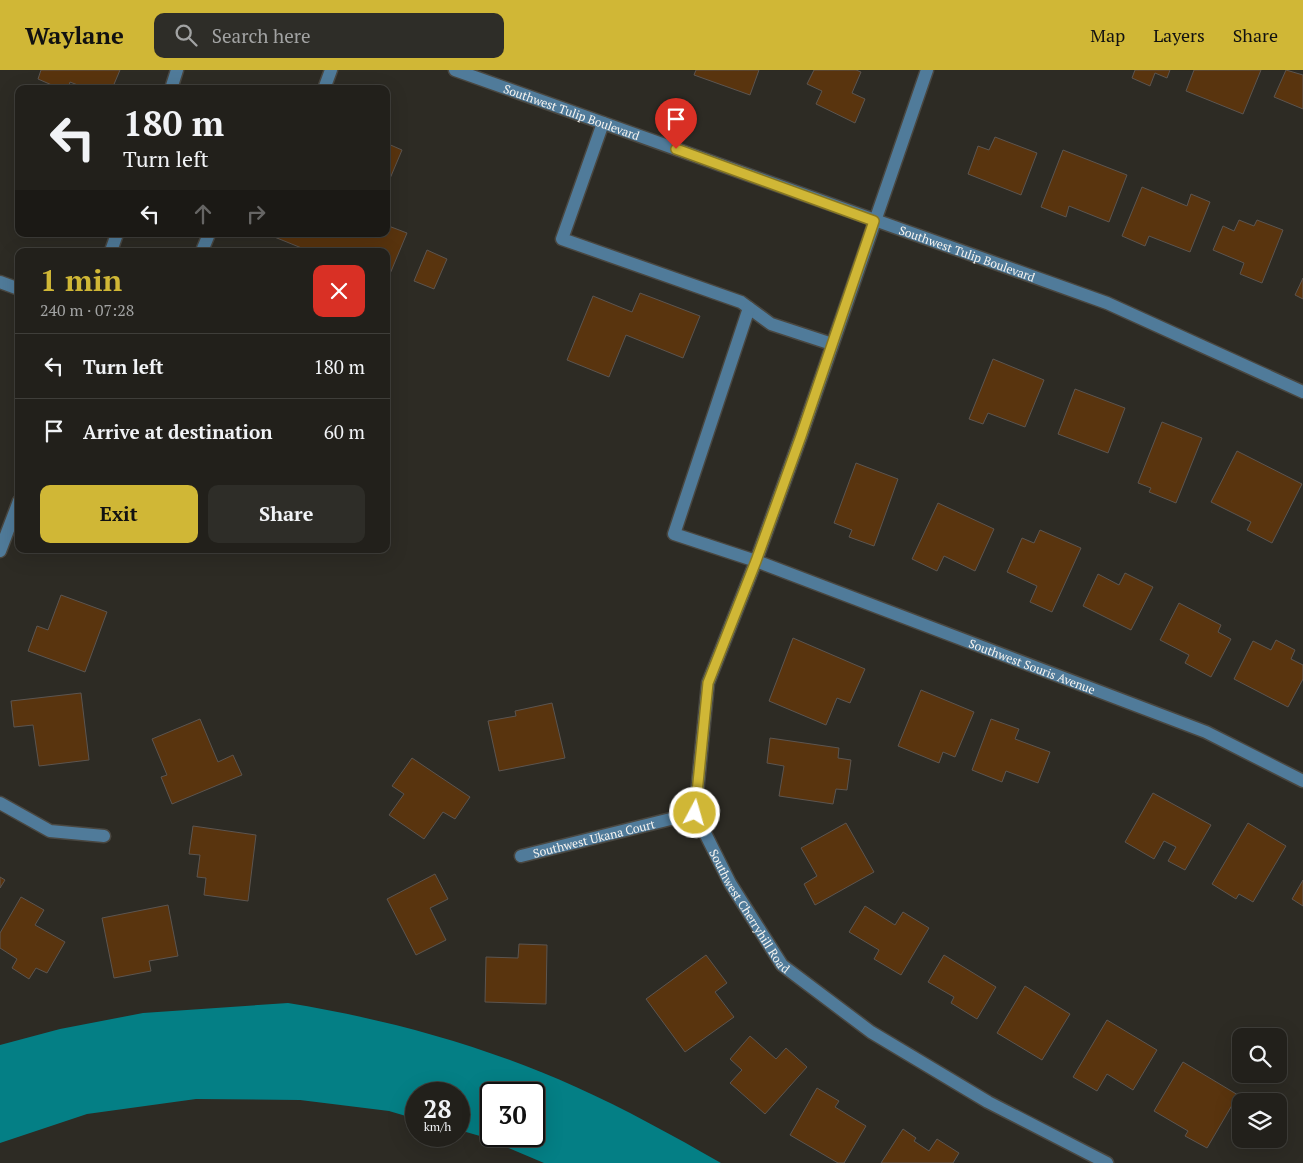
<!DOCTYPE html>
<meta charset="utf-8">
<style>
body{margin:0;font-family:"PT Serif",serif;background:#2e2d28;color:#f1f3f6;height:100vh;display:flex;flex-direction:column;font-size:19px;white-space:nowrap}
*{box-sizing:border-box;margin:0}
p{font-size:16px;color:#a2a3a3}
.icon{flex:none;width:28px;height:28px;fill:none;stroke:currentColor;stroke-width:2;stroke-linecap:round;stroke-linejoin:round}
.map{position:relative;flex:1;overflow:hidden}
.details{position:absolute;left:15px;top:178px;width:375px;height:305px;display:flex;flex-direction:column;background:#22201b;border-radius:10px;box-shadow:0 5px 20px #0002,0 0 0 1px #3f3e3a}
.details>*{flex:none}
.banner{position:absolute;left:15px;top:15px;width:375px;height:152px;border-radius:10px;box-shadow:0 5px 20px #0002,0 0 0 1px #3f3e3a;background:#22201b;color:#f1f3f6;overflow:hidden}
.buttons{position:absolute;left:1232px;top:958px;display:grid;gap:10px}
.buttons a{display:grid;place-items:center;width:55px;height:55px;border-radius:10px;background:#22201b;box-shadow:0 5px 20px #0002,0 0 0 1px #3f3e3a;font-size:25px}
.speed{position:absolute;left:405px;top:1012px;display:flex;gap:10px;font-size:25px;font-weight:700;text-align:center}
.speed>*{display:grid;place-content:center;width:65px;height:65px;border-radius:50%;background:#22201b;box-shadow:0 5px 20px #0002,0 0 0 1px #3f3e3a;line-height:1}
.speed small{font-size:12px;font-weight:400}
.speed .limit{border:2px solid #111;border-radius:8px;background:#fff;color:#111}
.pin{position:absolute;display:grid;place-items:center;width:42px;height:42px;color:#fff;margin:-51px -21px;border-radius:50% 50% 50% 0;rotate:-45deg;box-shadow:0 0 5px #0007}
.pin .icon{rotate:45deg}
.me{position:absolute;width:55px;margin:-28px;rotate:6deg;stroke-linejoin:round;filter:drop-shadow(0 0 4px #0008)}
.turn{display:flex;align-items:center;gap:18px;height:105px;padding:0 25px;font-size:22px}
.turn .icon{width:65px;height:65px;stroke-width:2.5}
.turn b{display:block;font-size:35px;line-height:42px}
.lanes{display:flex;align-items:center;height:48px;padding:0 25px;background:#0003;justify-content:center;gap:25px;direction:ltr}
.lanes .off{opacity:.35}
.round{display:grid;place-items:center;flex:none;width:52px;height:52px;border-radius:10px;background:#2e2d28}
.summary{display:flex;align-items:center;justify-content:space-between;height:85px;padding:0 25px}
h1{font-size:30px;font-weight:700;line-height:38px;color:#d0b736}
.action{display:flex;gap:10px;margin-top:auto;padding:10px 25px}
.action a{flex:1;height:58px;border-radius:10px;background:#d0b736;color:#111;font-size:20px;font-weight:700;line-height:58px;text-align:center}
.action a+a{background:#2e2d28;color:#f1f3f6}
ul{padding:0;list-style:none}
li{display:flex;align-items:center;gap:15px;height:65px;padding:0 25px;border-top:1px solid #3f3e3a}
li div{flex:1}
li b{display:block;font-size:19px}
li em{font-style:normal}
header{display:flex;align-items:center;gap:30px;box-sizing:border-box;height:70px;padding:0 25px;background:#d0b736;color:#111}
header strong{font-size:24px}
nav{display:flex;gap:28px;margin-inline-start:auto;font-size:18px}
.search{width:350px;height:45px;background:#2e2d28;display:flex;align-items:center;gap:12px;box-sizing:border-box;padding:0 18px;border-radius:10px;color:#a2a3a3;font-size:19px}
.map>svg:first-child{display:block}
.water{fill:#047f85;fill-rule:evenodd}
.building{fill:#59340e;stroke:#5c5550}
.lines{fill:none;stroke-linecap:round;stroke-linejoin:round}
.minor-casing{stroke:#494741;stroke-width:15}
.minor{stroke:#507b9a;stroke-width:12}
.route-casing{stroke:#877723;stroke-width:12}
.route{stroke:#d0b736;stroke-width:9}
.labels{text-anchor:middle;dominant-baseline:central;stroke-width:4.5;stroke-linejoin:round;paint-order:stroke}
.street-label{font-size:12px;fill:#f6f4f0;stroke:#2d2b24}
</style>
<header>
<strong>Waylane</strong>
<div class="search"><svg class="icon" aria-label="search" viewBox="0 0 24 24"><circle cx="10" cy="10" r="6"/><path d="M15 15l6 6"/></svg>Search here</div>
<nav><a>Map</a><a>Layers</a><a>Share</a></nav>
</header>
<div class="map">
<svg width="1303" height="1093" viewBox="0 0 1303 1093">
<rect width="100%" height="100%" fill="#2d2b24"/>
<path class="water" d="M288 933C387 949 485 976 576 1017 625 1039 674 1066 721 1093H544L480 1066 459 1060V1024H416V1049L389 1041 300 1030 196 1029 87 1044 0 1073V975L60 959 143 943ZM491 1024H534V1066H491Z"/>
<g class="building">
<polygon points="41,0 120,0 112,19 88,19 70,12 68,19 61,19 38,9"/>
<polygon points="696,0 759,0 750,25 694,5"/>
<polygon points="814,0 856,0 861,2 852,23 865,29 855,53 816,34 822,21 807,14"/>
<polygon points="1135,0 1170,0 1167,8 1155,3 1150,16 1132,8"/>
<polygon points="1194,0 1261,0 1243,44 1186,21"/>
<polygon points="1286,0 1303,5 1303,39 1274,27"/>
<polygon points="995,67 1037,83 1021,125 968,104 978,76 989,80"/>
<polygon points="386,73 402,80 386,118"/>
<polygon points="1063,80 1127,105 1109,152 1069,136 1066,147 1041,137"/>
<polygon points="1142,117 1187,136 1191,124 1210,132 1190,182 1149,166 1145,176 1122,166"/>
<polygon points="1239,150 1254,156 1257,150 1283,160 1262,213 1240,204 1244,193 1213,180 1223,156 1234,161"/>
<polygon points="386,155 407,163 387,211 386,181 309,181 267,164 386,164"/>
<polygon points="427,180 447,189 434,219 414,211"/>
<polygon points="1303,208 1303,229 1295,225"/>
<polygon points="640,223 700,246 683,288 626,265 609,307 567,290 593,226 632,242"/>
<polygon points="993,289 1044,310 1025,357 988,343 983,354 969,349"/>
<polygon points="1075,319 1125,338 1108,383 1058,364"/>
<polygon points="1162,352 1202,368 1176,433 1149,422 1151,418 1138,413"/>
<polygon points="1237,381 1302,414 1272,473 1247,460 1251,452 1211,432"/>
<polygon points="856,393 898,409 874,476 849,467 852,460 834,453"/>
<polygon points="938,433 994,459 975,501 944,486 937,501 912,489"/>
<polygon points="1040,460 1081,478 1052,542 1030,532 1037,516 1007,502 1022,468 1034,473"/>
<polygon points="1125,503 1153,517 1131,560 1083,536 1098,504 1119,515"/>
<polygon points="61,525 107,542 85,602 28,581 37,556 48,560"/>
<polygon points="1179,533 1221,555 1218,562 1231,569 1211,607 1185,593 1189,585 1160,570"/>
<polygon points="793,568 865,599 850,633 837,628 826,655 769,631"/>
<polygon points="1276,570 1295,580 1291,589 1303,595 1303,609 1288,637 1234,609 1253,571 1271,580"/>
<polygon points="921,620 974,642 955,687 943,682 939,693 898,676"/>
<polygon points="81,623 89,690 39,696 33,655 14,657 11,631"/>
<polygon points="552,633 565,688 499,701 488,651 516,646 515,641"/>
<polygon points="200,649 218,692 233,685 242,705 172,734 161,707 167,705 152,669"/>
<polygon points="991,649 1019,659 1015,669 1050,682 1038,713 1006,701 1002,712 972,700"/>
<polygon points="770,668 839,678 838,688 851,690 847,720 836,719 833,734 779,726 784,696 767,693"/>
<polygon points="412,688 470,727 455,749 443,742 424,769 389,745 404,724 392,716"/>
<polygon points="1153,723 1211,755 1185,800 1168,791 1176,777 1164,771 1154,789 1125,772"/>
<polygon points="846,753 874,802 815,835 804,814 817,806 801,778"/>
<polygon points="1248,753 1286,776 1253,832 1239,824 1236,829 1212,814"/>
<polygon points="193,756 256,765 248,831 204,825 206,808 197,807 200,785 189,784"/>
<polygon points="435,804 448,829 430,838 446,870 416,885 387,829"/>
<polygon points="0,807 5,810 0,818"/>
<polygon points="1303,810 1303,836 1292,829"/>
<polygon points="21,827 44,840 35,855 65,872 47,903 36,898 29,909 12,898 17,889 0,878 0,863"/>
<polygon points="168,835 178,886 149,891 151,901 114,908 102,848"/>
<polygon points="865,836 895,855 903,842 929,858 901,905 874,889 879,880 849,862"/>
<polygon points="519,874 547,875 546,934 485,932 486,887 518,888"/>
<polygon points="706,885 727,913 715,922 734,947 685,982 646,929"/>
<polygon points="944,885 996,917 977,949 951,933 954,927 928,912"/>
<polygon points="1025,916 1070,944 1042,990 997,963"/>
<polygon points="1107,950 1157,980 1133,1020 1107,1004 1097,1021 1073,1007"/>
<polygon points="750,966 776,989 786,978 807,997 765,1044 730,1013 742,1000 730,989"/>
<polygon points="1183,992 1238,1025 1207,1078 1185,1066 1188,1061 1154,1041"/>
<polygon points="817,1018 839,1031 835,1037 866,1056 844,1093 838,1093 790,1065"/>
<polygon points="903,1059 916,1068 914,1071 929,1081 937,1069 959,1083 953,1093 881,1093"/>
</g>
<g class="lines">
<g class="minor-casing">
<g id="minor">
<path id="s1" d="M455 0 1107 233 1303 322"/>
<path id="s2" d="M927 0 801 366 756 491 708 613 695 743 730 813 782 895 871 962 988 1032 1107 1093"/>
<polyline points="171,19 177,0"/>
<polyline points="324,19 331,0"/>
<polyline points="603,53 562,169 741,232 771,254 832,274"/>
<polyline points="111,181 117,164"/>
<polyline points="202,181 209,164"/>
<polyline points="0,212 19,219"/>
<path id="s3" d="M749 238 674 464 756 491 1206 662 1303 711"/>
<polyline points="0,481 19,431"/>
<polyline points="0,733 50,761 104,766"/>
<path id="s4" d="M521 786 695 743"/>
</g>
</g>
<use href="#minor" class="minor"/>
</g>
<g class="lines">
<g class="route-casing">
<polyline id="route" points="676,79 874,151 801,366 756,491 708,613 695,743"/>
</g>
<use href="#route" class="route"/>
</g>
<g class="labels">
<g class="street-label">
<text stroke="none"><textPath href="#s1" startOffset="124">Southwest Tulip Boulevard</textPath></text>
<text stroke="none"><textPath href="#s1" startOffset="544">Southwest Tulip Boulevard</textPath></text>
<text stroke="none"><textPath href="#s3" startOffset="620">Southwest Souris Avenue</textPath></text>
<text stroke="none"><textPath href="#s4" startOffset="75">Southwest Ukana Court</textPath></text>
<text stroke="none"><textPath href="#s2" startOffset="894">Southwest Cherryhill Road</textPath></text>
</g>
</g>
</svg>
<div class="buttons">
<a><svg class="icon" aria-label="search" viewBox="0 0 24 24"><circle cx="10" cy="10" r="6"/><path d="M15 15l6 6"/></svg></a>
<a><svg class="icon" aria-label="layers" viewBox="0 0 24 24"><path d="M12 4l9 5-9 5-9-5zM3 14l9 5 9-5"/></svg></a>
</div>
<div class="speed"><div>28<small>km/h</small></div><div class="limit">30</div></div>
<div class="pin" style="left:676px;top:79px;background:#d93025"><svg class="icon" aria-label="arrive" viewBox="0 0 24 24"><path d="M6 21V4h12l-3 4 3 4H6"/></svg></div>
<svg class="me" style="left:695px;top:743px" viewBox="-20 -20 40 40"><circle r="17" fill="#d0b736" stroke="#fff" stroke-width="3"/><path d="M0-11L8 9 0 5-8 9z" fill="#fff"/></svg>
<div class="banner">
<div class="turn"><svg class="icon" aria-label="left" viewBox="0 0 24 24"><path d="M17 20v-9H6M10 6l-5 5 5 5"/></svg><div><b>180 m</b>Turn left</div></div>
<div class="lanes"><svg class="icon" aria-label="left" viewBox="0 0 24 24"><path d="M17 20v-9H6M10 6l-5 5 5 5"/></svg><svg class="icon off" aria-label="ahead" viewBox="0 0 24 24"><path d="M12 20V5M6 11l6-6 6 6"/></svg><svg class="icon off" aria-label="right" viewBox="0 0 24 24"><path d="M7 20v-9h11M14 6l5 5-5 5"/></svg></div>
</div>
<section class="details">
<div class="summary"><div><h1>1 min</h1><p>240 m · 07:28</p></div><a class="round" style="background:#d93025;color:#fff"><svg class="icon" aria-label="close" viewBox="0 0 24 24"><path d="M6 6l12 12M18 6L6 18"/></svg></a></div>
<ul>
<li><svg class="icon" aria-label="left" viewBox="0 0 24 24"><path d="M17 20v-9H6M10 6l-5 5 5 5"/></svg><div><b>Turn left</b></div><em>180 m</em></li>
<li><svg class="icon" aria-label="arrive" viewBox="0 0 24 24"><path d="M6 21V4h12l-3 4 3 4H6"/></svg><div><b>Arrive at destination</b></div><em>60 m</em></li>
</ul>
<div class="action"><a>Exit</a><a>Share</a></div>
</section>
</div>
